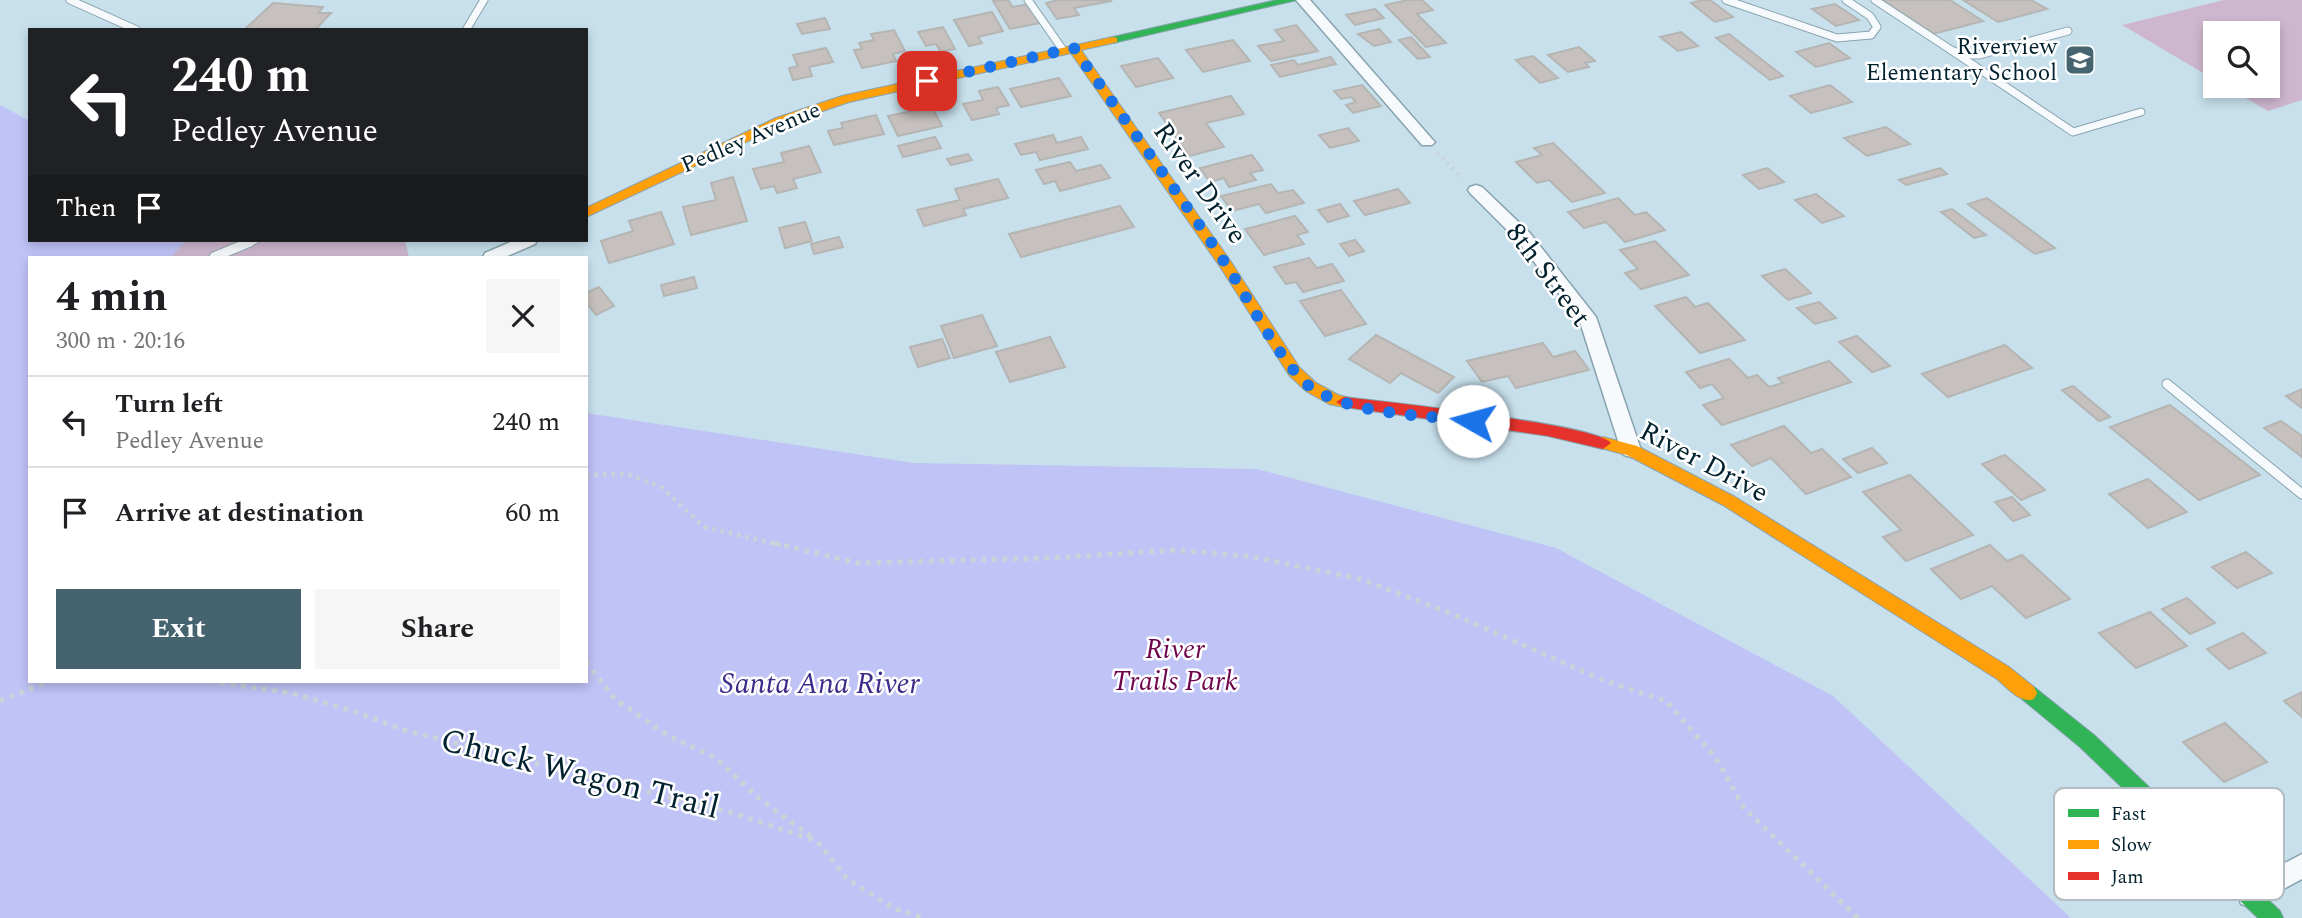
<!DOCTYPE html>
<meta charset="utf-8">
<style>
body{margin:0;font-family:Spectral,serif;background:#f6f6f6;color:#202124;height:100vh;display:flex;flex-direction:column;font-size:26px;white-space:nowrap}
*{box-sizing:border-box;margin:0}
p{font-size:23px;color:#757577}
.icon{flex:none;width:38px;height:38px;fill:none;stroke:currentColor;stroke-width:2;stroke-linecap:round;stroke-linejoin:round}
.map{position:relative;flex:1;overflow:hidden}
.side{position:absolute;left:28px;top:256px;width:560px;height:427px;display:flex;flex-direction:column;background:#fff;border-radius:0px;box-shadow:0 4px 10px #0003}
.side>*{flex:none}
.banner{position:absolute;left:28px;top:28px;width:560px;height:214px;border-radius:0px;box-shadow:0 4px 10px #0003;background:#202124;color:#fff;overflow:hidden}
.tools{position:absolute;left:2203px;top:21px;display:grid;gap:14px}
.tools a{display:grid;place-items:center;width:77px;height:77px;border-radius:0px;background:#fff;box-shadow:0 4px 10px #0003;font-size:35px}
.pin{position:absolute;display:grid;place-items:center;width:60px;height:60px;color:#fff;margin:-30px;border-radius:14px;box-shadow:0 4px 10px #0006}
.me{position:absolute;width:77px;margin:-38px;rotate:277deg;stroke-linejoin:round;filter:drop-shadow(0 0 5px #0008)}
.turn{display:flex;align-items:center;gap:24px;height:147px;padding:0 28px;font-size:32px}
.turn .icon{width:91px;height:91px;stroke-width:2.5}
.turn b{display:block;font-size:49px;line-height:60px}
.then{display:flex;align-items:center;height:66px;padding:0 28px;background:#0003;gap:14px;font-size:26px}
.round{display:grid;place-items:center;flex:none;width:74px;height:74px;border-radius:0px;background:#f6f6f6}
.headline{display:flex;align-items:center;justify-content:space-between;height:119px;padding:0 28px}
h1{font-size:42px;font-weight:700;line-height:52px}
.primary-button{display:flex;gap:14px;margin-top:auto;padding:14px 28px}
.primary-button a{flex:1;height:80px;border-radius:0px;background:#466470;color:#fff;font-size:28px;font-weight:700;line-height:80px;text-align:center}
.primary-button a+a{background:#f6f6f6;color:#202124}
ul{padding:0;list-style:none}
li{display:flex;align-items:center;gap:21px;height:91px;padding:0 28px;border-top:2px solid #e0e0e0}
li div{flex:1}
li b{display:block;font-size:26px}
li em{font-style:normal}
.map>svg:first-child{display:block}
.green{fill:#ceb7ce}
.water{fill:#bfc3f6}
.building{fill:#c6c1be;stroke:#b5b5b4;stroke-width:2}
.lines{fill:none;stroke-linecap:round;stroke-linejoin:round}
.lane-far1-casing{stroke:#88a3ae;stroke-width:9}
.lane-casing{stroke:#88a3ae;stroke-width:11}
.street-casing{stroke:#88a3ae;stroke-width:3}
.fast-casing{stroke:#88a3ae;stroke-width:2}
.slow-casing{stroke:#88a3ae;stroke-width:2}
.jam-casing{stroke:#88a3ae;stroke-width:2}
.path-far2{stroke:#cad3d8;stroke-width:3.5;stroke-dasharray:2.5 4.5;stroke-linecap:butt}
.path-far1{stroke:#cad3d8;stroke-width:4.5;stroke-dasharray:3.5 5;stroke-linecap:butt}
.path{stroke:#cad3d8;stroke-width:5;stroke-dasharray:4.5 6;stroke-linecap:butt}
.lane-far1{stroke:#f7fafc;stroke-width:7}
.lane{stroke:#f7fafc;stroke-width:9}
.street{fill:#f7fafc;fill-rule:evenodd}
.fast{fill:#30b455;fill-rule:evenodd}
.slow{fill:#ff9f0a;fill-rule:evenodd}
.jam{fill:#e5322d;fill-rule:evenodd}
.route{stroke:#1a73e8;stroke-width:12;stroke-dasharray:0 21.6}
.labels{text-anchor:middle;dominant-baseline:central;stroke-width:5;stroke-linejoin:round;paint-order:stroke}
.far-poi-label{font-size:23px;fill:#00212d;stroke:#fff;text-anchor:end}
.far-street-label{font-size:23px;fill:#00212d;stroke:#fff}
.street-label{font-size:28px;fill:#00212d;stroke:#fff}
.park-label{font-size:28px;font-style:italic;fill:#6d044c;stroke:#fff}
.water-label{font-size:30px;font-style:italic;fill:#3e2a88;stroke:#fff}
.near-street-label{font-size:33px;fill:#00212d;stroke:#fff}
.key{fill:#fff;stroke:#b2bcc0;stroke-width:2}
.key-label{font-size:19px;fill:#00212d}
</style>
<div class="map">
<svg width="2302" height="918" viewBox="0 0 2302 918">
<rect width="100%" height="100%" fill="#c7e0ec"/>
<g class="green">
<polygon points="2224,0 2302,0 2302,100 2268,111 2225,86 2268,86 2268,33 2216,33 2215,80 2122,25"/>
<polygon points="153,240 405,240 409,257 45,257"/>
</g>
<polygon class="water" points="0,105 30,121 30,240 187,240 171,257 30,257 30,681 586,681 586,413 914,463 1257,469 1556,548 1833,696 2071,918 0,918"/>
<g class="building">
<polygon points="1008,0 1013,7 1028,4 1040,23 1010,29 993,1"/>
<polygon points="1058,0 1110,0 1111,1 1074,8 1079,15 1057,19 1046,3"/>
<polygon points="1408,0 1422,0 1433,10 1417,14 1446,43 1426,47 1385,5"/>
<polygon points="1703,0 1710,0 1733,17 1715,22 1691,3"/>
<polygon points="1882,0 1950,0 1983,21 1933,34"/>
<polygon points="1963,0 2031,0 2047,9 1998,22"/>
<polygon points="273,3 323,7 318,13 331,13 315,30 244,30"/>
<polygon points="1835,4 1859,20 1836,26 1812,9"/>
<polygon points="1375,9 1384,18 1355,25 1346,15"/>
<polygon points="992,12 1003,31 978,37 982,43 969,46 954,20"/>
<polygon points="825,18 830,29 802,34 797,24"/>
<polygon points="1296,25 1318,51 1271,61 1258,46 1284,41 1275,30"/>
<polygon points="943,27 955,49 941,52 936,44 926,46 918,32"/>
<polygon points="1379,29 1391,42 1374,46 1358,34"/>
<polygon points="894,30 905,51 893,54 896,61 862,68 854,50 862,49 859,43 874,40 871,34"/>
<polygon points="1681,32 1698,46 1678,51 1660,37"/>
<polygon points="1729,34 1783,76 1770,80 1716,38"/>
<polygon points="1411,37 1430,57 1418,59 1399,40"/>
<polygon points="1233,40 1250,61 1203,72 1186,50"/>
<polygon points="1829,43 1850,58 1816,67 1796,52"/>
<polygon points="1579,47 1595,61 1585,63 1589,67 1568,72 1548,55"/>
<polygon points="826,48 833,62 809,67 812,76 793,80 789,68 798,66 793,55"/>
<polygon points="1533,56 1558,78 1540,83 1516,60"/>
<polygon points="1331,57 1336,64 1280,77 1271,65 1294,60 1298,65"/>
<polygon points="1158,58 1173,78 1136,87 1121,66"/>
<polygon points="1059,78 1071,96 1021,107 1010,89"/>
<polygon points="1362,85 1381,106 1353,113 1346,105 1356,102 1351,97 1341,99 1334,91"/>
<polygon points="1830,85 1852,102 1811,113 1790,96"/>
<polygon points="998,87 1009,105 996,108 999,114 972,120 963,104 983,100 979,91"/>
<polygon points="1231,96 1244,114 1206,123 1224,147 1189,156 1159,113"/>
<polygon points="932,107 942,126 898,136 888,116"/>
<polygon points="876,115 884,134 834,145 828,131 843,128 841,123"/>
<polygon points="1886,127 1910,144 1867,156 1844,138"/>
<polygon points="1348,128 1359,141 1330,148 1319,135"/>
<polygon points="1053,135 1057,143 1081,137 1088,149 1040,160 1036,152 1021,155 1015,144"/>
<polygon points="935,137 941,148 903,157 898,146"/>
<polygon points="1553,143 1605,193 1572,202 1549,180 1537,183 1516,162 1542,155 1534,148"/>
<polygon points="809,146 821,172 793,179 797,188 777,193 774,186 761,189 753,169 784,162 781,153"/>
<polygon points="968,154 972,160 951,165 947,159"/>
<polygon points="1252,155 1263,170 1250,173 1256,180 1229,187 1224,178 1210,182 1200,168"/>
<polygon points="1070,162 1076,171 1101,165 1110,178 1060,191 1055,181 1044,184 1036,170"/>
<polygon points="1767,168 1784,182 1759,189 1743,175"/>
<polygon points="1940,168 1947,174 1906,185 1899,180"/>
<polygon points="733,177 747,221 691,235 683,207 716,200 711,183"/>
<polygon points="998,179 1008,198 963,209 966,215 924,226 917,210 960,200 955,189"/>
<polygon points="1271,184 1278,193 1293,190 1304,203 1266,213 1259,204 1232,211 1221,196"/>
<polygon points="1398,189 1410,203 1365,215 1354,201"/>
<polygon points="1816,194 1844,216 1822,223 1795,200"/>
<polygon points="1618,198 1635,215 1646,212 1665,230 1625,242 1606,222 1584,228 1568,212"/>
<polygon points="1987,198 2055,248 2035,254 1968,204"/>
<polygon points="1340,204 1349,216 1328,222 1318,210"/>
<polygon points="1120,206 1134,227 1021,257 1009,234"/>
<polygon points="1952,209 1986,235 1974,238 1941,212"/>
<polygon points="661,212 674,244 609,263 601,241 633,231 629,221"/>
<polygon points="1295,216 1308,232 1297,235 1304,244 1264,255 1245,229"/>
<polygon points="805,222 812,241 785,248 779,228"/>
<polygon points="839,237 843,247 814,254 811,244"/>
<polygon points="1355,240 1364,251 1349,256 1340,244"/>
<polygon points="1655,241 1689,275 1641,289 1625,273 1638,269 1620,250"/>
<polygon points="1309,258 1317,268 1332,264 1344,281 1303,292 1296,282 1286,284 1274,267"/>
<polygon points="1785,269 1811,293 1788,300 1762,276"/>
<polygon points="694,277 697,288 664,296 661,285"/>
<polygon points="599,287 614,306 596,315 586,302 586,293"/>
<polygon points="1341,290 1366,324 1325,336 1300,301"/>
<polygon points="1686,297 1695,307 1708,303 1745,340 1700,353 1655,306"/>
<polygon points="1819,302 1836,318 1815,324 1797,308"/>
<polygon points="982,315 997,346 954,358 941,326"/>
<polygon points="1376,335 1454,377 1438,393 1401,373 1390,383 1349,359"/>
<polygon points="1857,336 1890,366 1872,372 1839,342"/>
<polygon points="1050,337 1065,367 1010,382 996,352"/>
<polygon points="942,339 950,358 918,367 910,347"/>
<polygon points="1543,343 1553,357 1575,351 1589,370 1516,388 1508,376 1482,382 1467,361"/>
<polygon points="2005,345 2032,368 1948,397 1922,374"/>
<polygon points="1729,359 1748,378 1757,375 1769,387 1783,383 1778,378 1829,361 1851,382 1722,425 1703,405 1724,398 1712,384 1700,388 1686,372"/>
<polygon points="2073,386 2110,417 2099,421 2062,390"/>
<polygon points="2302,389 2302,408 2286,396"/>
<polygon points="2170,405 2260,475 2199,500 2110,427"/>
<polygon points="2281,421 2302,436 2302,457 2264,428"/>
<polygon points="1784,426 1811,453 1822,449 1851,477 1806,494 1771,458 1752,466 1731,445"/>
<polygon points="1872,448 1887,463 1858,473 1843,459"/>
<polygon points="2005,455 2045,490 2021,500 1982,464"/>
<polygon points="1910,475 1973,535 1906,561 1883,537 1901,530 1863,492"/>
<polygon points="2148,479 2187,512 2148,528 2109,494"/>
<polygon points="2012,497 2030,515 2013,521 1995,502"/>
<polygon points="1990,545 2007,561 2022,555 2070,599 2026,618 1992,586 1961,599 1931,569"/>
<polygon points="2246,552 2272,573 2237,588 2212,567"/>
<polygon points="2187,598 2215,623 2190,634 2162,609"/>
<polygon points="2150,612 2187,646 2136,668 2099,633"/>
<polygon points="2243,633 2266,653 2229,669 2207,649"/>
<polygon points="2302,692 2302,717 2284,701"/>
<polygon points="2225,723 2267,762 2224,782 2183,742"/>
</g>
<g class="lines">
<g class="lane-far1-casing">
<g id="lane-far1">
<polyline points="70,0 137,30"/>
<polyline points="1028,0 1063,50"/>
<polyline points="1726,0 1837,38 1871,35 1877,27 1870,16 1846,0"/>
<polyline points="1875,0 1951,50 1964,55 1979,55 2068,31"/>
<polyline points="466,30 484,0"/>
<polyline points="1951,50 2073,132 2141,112"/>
<polyline points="246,244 255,240"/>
</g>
</g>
<g class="lane-casing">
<g id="lane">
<polyline points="214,257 250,242"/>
<polyline points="2167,384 2302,494"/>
</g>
</g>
<g class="street-casing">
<g id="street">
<polygon points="1296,0 1310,0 1432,139 1435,142 1432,145 1422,145"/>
<polygon points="1476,185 1482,187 1529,232 1596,317 1641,450 1638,455 1631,457 1624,455 1621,450 1579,319 1517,240 1470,193 1468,190 1470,187"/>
<polygon points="515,240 537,240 535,244 505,257 483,257 485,253"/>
<polygon points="2302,854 2302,879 2250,907 2241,904 2238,895 2241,886"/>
</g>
</g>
<g class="fast-casing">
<g id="fast">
<polygon points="1277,0 1297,0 1113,43 1107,40 1113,37"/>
<polygon points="2028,685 2034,687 2094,735 2280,911 2283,918 2258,918 2080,747 2022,699 2019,693 2022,687"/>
</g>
</g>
<g class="slow-casing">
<g id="slow">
<polygon points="1113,37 1117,38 1117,42 1081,50 1231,262 1299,367 1316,383 1338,395 1349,398 1352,402 1349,406 1344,407 1329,404 1306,391 1289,375 1221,268 1071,53 849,102 784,124 586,217 586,208 776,118 842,96"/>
<path d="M1603 437 1637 446 1735 497 2009 667 2034 687 2037 693 2034 699C2020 704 2007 687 1997 679L1723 505 1627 455 1597 447 1595 443Z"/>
</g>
</g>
<g class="jam-casing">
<path id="jam" d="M1344 397C1380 401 1598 425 1611 443L1603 449 1548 436 1344 407 1336 402Z"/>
</g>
<polyline class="path-far2" points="1437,153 1463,178"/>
<polyline class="path-far1" points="586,475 627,474 661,487 704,527 781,545"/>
<g class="path">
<polyline points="774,543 858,563 1049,558 1178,550 1254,557 1360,579 1450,613 1605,681 1666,701 1716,758 1744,808 1858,918"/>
<polyline points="586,662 615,699 667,735 716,758 756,796 814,839"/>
<polyline points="210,681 291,693 356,712 404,730 733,813 817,841 847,879 895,909 925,918"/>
<polyline points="0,701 49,681"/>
</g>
<use href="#lane-far1" class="lane-far1"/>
<use href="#lane" class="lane"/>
<use href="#street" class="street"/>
<use href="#fast" class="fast"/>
<use href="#slow" class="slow"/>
<use href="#jam" class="jam"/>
</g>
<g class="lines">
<path class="route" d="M927 81 1074 48C1125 121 1178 192 1227 266 1248 298 1284 369 1312 388 1353 415 1424 415 1473 421"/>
</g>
<defs>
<g id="school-square" transform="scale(1.575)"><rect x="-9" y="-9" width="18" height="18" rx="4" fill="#466470" stroke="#fff"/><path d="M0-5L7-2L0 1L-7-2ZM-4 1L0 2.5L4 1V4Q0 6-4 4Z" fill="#fff"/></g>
</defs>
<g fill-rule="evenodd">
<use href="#school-square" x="2080" y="60"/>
</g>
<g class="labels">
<g class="far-poi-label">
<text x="2057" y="47">Riverview<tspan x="2057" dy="26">Elementary School</tspan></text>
</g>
<g class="far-street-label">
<text transform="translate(751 138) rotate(-23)">Pedley Avenue</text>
</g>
<g class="street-label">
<text transform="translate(1200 183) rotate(55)">River Drive</text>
<text transform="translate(1548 275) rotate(53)">8th Street</text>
<text transform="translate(1704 462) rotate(28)">River Drive</text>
</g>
<g class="park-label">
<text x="1175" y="649">River<tspan x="1175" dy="32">Trails Park</tspan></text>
</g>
<g class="water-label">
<text x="820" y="684">Santa Ana River</text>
</g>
<g class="near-street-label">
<text transform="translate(580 774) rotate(14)">Chuck Wagon Trail</text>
</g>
</g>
<rect x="2054" y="788" width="230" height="112" rx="10" class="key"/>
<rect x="2068" y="809" width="31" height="8" fill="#30b455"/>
<rect x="2068" y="840" width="31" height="9" fill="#ff9f0a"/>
<rect x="2068" y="872" width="31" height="8" fill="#e5322d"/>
<g class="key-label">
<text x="2111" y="820">Fast</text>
<text x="2111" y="851">Slow</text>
<text x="2111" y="883">Jam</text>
</g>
</svg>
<div class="tools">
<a><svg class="icon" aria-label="search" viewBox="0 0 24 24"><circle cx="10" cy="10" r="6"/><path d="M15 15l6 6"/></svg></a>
</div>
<div class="pin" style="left:927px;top:81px;background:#d93025"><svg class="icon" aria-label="arrive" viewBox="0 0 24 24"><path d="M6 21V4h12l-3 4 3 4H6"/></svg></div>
<svg class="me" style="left:1473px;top:421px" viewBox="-20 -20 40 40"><circle r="19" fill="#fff"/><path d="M0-13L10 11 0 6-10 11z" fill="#1a73e8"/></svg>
<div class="banner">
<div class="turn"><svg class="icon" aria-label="left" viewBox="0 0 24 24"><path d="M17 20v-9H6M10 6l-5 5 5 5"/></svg><div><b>240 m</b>Pedley Avenue</div></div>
<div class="then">Then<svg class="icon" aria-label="arrive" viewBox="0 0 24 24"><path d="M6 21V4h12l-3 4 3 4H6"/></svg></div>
</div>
<section class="side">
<div class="headline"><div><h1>4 min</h1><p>300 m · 20:16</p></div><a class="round"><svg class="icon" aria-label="close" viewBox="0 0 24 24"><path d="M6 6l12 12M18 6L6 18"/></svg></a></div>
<ul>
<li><svg class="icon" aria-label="left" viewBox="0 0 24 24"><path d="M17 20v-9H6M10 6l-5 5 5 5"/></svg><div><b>Turn left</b><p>Pedley Avenue</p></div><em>240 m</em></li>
<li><svg class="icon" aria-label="arrive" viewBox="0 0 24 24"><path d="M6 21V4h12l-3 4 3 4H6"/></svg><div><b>Arrive at destination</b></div><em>60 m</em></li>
</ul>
<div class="primary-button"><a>Exit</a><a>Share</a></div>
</section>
</div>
